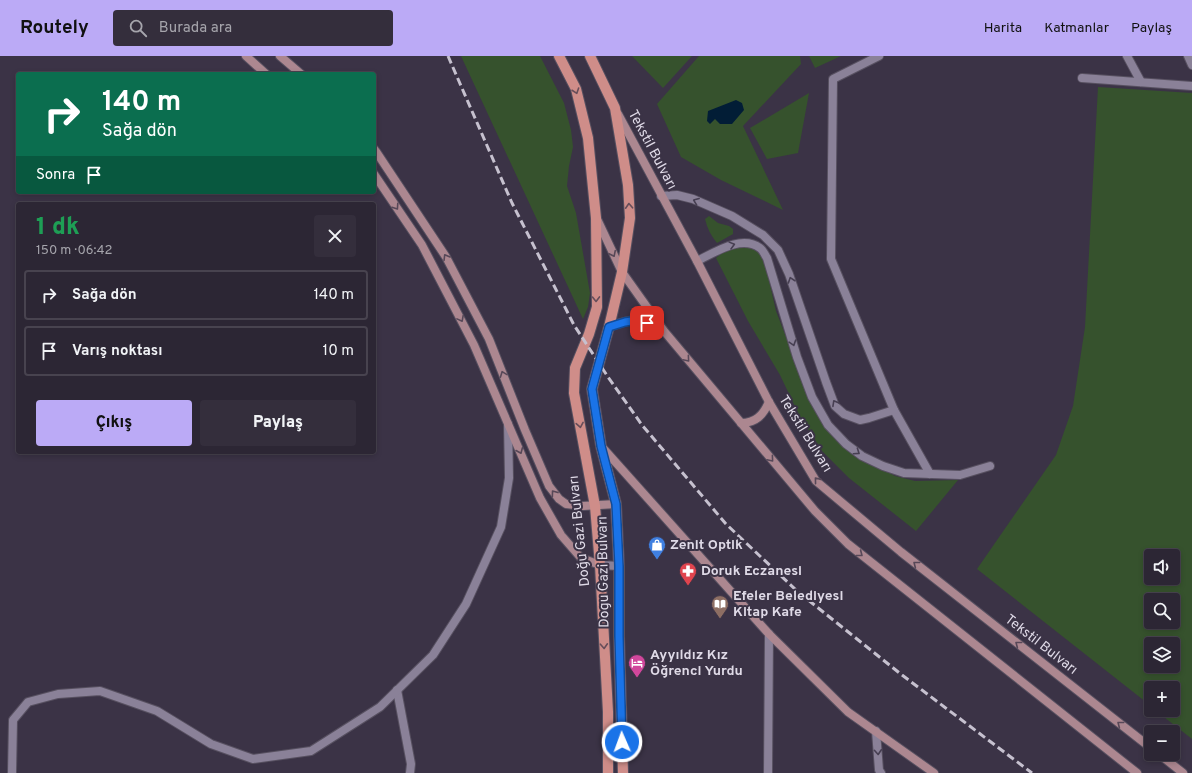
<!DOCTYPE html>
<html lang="tr">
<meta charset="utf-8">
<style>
body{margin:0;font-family:Overpass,sans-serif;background:#342e3c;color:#f1f3f6;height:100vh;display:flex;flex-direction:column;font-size:15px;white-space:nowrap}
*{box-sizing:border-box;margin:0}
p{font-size:13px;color:#a6a5ac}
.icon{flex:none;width:22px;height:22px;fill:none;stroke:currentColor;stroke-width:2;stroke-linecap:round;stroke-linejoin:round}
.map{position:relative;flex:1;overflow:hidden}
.sheet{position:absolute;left:16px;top:146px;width:360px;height:252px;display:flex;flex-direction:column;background:#2c2634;border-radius:4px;box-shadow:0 2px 6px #0003,0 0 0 1px #48434f}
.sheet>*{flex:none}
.hud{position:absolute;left:16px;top:16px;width:360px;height:122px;border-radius:4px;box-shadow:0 2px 6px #0003,0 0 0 1px #48434f;background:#0b6e4f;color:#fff;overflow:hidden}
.fabs{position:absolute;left:1144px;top:493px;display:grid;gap:8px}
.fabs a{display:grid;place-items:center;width:36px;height:36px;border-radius:4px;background:#2c2634;box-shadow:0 2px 6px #0003,0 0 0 1px #48434f;font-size:20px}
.pin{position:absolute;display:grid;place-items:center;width:34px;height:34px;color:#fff;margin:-17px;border-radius:8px;box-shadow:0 2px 6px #0006}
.me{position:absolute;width:44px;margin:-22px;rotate:358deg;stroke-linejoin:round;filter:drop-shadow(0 0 3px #0008)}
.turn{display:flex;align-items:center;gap:14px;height:84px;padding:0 20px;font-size:18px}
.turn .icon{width:52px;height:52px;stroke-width:2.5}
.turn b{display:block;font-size:28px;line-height:34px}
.then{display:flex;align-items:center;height:38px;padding:0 20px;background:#0003;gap:8px;font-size:15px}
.round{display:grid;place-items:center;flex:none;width:42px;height:42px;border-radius:4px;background:#342e3c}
.headline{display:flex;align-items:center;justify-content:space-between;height:68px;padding:0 20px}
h1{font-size:24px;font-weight:800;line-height:30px;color:#1e9e55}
.cta{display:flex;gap:8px;margin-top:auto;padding:8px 20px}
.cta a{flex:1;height:46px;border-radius:4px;background:#bbaaf6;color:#111;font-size:16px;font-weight:800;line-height:46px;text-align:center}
.cta a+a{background:#342e3c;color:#f1f3f6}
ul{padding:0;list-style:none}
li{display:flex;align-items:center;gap:12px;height:50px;margin:0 8px 6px;padding:0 12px;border:2px solid #48434f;border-radius:4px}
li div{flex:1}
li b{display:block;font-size:15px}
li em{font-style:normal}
header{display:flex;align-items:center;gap:24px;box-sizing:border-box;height:56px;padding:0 20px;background:#bbaaf6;color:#111}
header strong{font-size:19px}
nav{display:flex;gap:22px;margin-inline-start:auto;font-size:14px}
.search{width:280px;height:36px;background:#342e3c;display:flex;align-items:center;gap:10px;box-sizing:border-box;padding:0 14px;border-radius:4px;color:#a6a5ac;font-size:15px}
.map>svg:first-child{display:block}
.green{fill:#36522d;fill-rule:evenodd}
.water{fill:#021d36}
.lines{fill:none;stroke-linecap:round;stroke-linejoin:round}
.lane-casing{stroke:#575060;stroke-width:10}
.street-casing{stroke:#575060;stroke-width:10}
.secondary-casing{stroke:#575060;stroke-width:10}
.primary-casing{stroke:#575060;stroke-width:12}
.lane{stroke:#8a8198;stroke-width:8}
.street{stroke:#8a8198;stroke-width:8}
.secondary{stroke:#ac8790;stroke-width:8}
.primary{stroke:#cf8d89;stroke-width:10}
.rail{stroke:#c6c1cf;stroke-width:3;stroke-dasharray:8 4;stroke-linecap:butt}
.oneway{stroke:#674e5a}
.oneway2{stroke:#473f52}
.oneway3{stroke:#574858}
.route-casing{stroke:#114b97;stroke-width:10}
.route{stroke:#1a73e8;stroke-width:7}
.labels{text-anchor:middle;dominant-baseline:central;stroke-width:4;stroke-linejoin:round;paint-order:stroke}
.street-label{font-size:14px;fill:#dfdae7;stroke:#3b3346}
.poi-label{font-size:14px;font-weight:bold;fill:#dfdae7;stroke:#3b3346;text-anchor:start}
</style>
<header>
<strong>Routely</strong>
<div class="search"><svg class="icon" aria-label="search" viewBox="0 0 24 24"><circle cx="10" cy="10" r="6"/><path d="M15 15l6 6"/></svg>Burada ara</div>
<nav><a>Harita</a><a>Katmanlar</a><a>Paylaş</a></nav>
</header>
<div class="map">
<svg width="1192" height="717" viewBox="0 0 1192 717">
<rect width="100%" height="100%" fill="#3b3346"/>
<g class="green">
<polygon points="461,0 540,0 564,47 571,74 573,91 569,110 567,130 576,157 590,237 588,251 583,263"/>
<polygon points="632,0 692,0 663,32"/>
<polygon points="699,0 800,0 801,8 743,70 783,154 721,124 681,101 657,48"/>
<polygon points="809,0 841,0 815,12"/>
<path d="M1098 31 1192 37V683L1155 654H1173V632H1151V650L977 513 1056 399 1073 350 1085 271ZM1151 500H1173V522H1151ZM1151 544H1173V566H1151ZM1151 588H1173V610H1151Z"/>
<polygon points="809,37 798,97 767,103 750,72"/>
<path d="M709 160 718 167 729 170 733 173V178L717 187C711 180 707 172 705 163Z"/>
<path d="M746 190 758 194 765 207 776 255 808 338 853 397 895 420 915 425 958 424 916 475 849 422 822 395 800 361 780 319 748 265 716 202C726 193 733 191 746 190Z"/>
</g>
<polygon class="water" points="736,44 742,47 744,54 732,68 720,68 715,63 710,68 707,65 708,55"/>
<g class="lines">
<g class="lane-casing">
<g id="lane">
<polyline points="879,0 833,23 831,203 894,354 930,418"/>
<polyline points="1127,0 1141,26"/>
<polyline points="1188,0 1192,9"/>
<polyline points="1082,22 1192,30"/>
<polyline points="661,140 677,139 693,143 732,160 763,179 778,194 789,218 826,326 835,350 844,358 860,364 869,362 894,354"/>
<path d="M697 205C714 197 741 178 760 192 763 194 765 199 767 202L797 301 812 341 828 369 846 388 862 400 883 410 904 417 960 419 990 410"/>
<polyline points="600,509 619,510"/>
</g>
</g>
<g class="street-casing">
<g id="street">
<polyline points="397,634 411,708 410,717"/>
<polyline points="876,675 879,714 881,717"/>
<polyline points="12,717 13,664 28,646 58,638 100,635 157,655 211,688 253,703 311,695 380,651 433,599 466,548 501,471 509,422 508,368"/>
<polyline points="768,717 769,578"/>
</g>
</g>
<g class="secondary-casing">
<g id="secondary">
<polyline points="246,0 266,18"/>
<polyline points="280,0 301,18"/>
<polyline points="618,58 697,205 769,346 816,425 901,496 1151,692"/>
<polyline points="374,93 377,97 446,201 489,283 525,374 549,430 559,443 566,448 583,450 616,448"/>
<polyline points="374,118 422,189 474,289 540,442 561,479 581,502 600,509"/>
<polyline points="597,163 622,216 664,275 815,455 848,488 1137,717"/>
<path d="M609 271C617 268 627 264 636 264 645 264 655 271 663 275"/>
<path d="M741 367C756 367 763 359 769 346"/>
<polyline points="602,391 769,578 848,656 934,717"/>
<polyline points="1159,698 1183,717"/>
</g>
</g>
<g class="primary-casing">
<g id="primary">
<polyline points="559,0 576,33 588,82 596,162 597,251 589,278 575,312 574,337 595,450 600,509 608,656 608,717"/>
<polyline points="590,0 615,52 628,129 630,162 622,216 609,271 592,333 601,390 616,448 619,510 619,580 623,717"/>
</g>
</g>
<use href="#lane" class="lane"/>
<use href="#street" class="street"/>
<use href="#secondary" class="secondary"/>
<use href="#primary" class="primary"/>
<polyline class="rail" points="448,0 512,147 574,269 608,321 642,369 726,468 797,535 902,619 1032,717"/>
</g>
<defs><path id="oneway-chevron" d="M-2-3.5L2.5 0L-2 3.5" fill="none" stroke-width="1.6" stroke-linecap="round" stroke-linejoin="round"/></defs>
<g class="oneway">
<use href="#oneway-chevron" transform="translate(576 35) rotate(71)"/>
<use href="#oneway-chevron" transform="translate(629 150) rotate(-93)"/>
<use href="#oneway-chevron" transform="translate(596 243) rotate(89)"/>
<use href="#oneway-chevron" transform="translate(580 369) rotate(80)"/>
<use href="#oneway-chevron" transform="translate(604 590) rotate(87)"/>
</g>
<g class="oneway2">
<use href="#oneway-chevron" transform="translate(696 145) rotate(-159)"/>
<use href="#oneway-chevron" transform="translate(732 189) rotate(-15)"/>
<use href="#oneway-chevron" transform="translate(791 224) rotate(-109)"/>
<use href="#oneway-chevron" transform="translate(793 287) rotate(72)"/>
<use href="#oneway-chevron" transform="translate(835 347) rotate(-119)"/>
<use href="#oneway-chevron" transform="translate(857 396) rotate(34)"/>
<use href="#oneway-chevron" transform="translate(878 696) rotate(86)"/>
</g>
<g class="oneway3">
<use href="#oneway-chevron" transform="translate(396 151) rotate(56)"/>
<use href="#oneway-chevron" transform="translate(613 198) rotate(64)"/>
<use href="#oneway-chevron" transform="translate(446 201) rotate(-121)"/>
<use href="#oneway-chevron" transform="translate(461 263) rotate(62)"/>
<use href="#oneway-chevron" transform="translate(687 303) rotate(50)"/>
<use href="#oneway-chevron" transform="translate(503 318) rotate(-111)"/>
<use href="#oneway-chevron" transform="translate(520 395) rotate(67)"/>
<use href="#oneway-chevron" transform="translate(771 403) rotate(50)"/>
<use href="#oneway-chevron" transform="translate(817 424) rotate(-129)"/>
<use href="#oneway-chevron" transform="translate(554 437) rotate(-126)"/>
<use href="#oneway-chevron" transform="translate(860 498) rotate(38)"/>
<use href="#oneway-chevron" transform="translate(916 508) rotate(-142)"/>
<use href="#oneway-chevron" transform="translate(1018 588) rotate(-142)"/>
<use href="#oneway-chevron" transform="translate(1120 668) rotate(-142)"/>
</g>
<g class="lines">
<g class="route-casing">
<polyline id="route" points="622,686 619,580 619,510 616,448 601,390 592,333 609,271 625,266 637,264 647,267"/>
</g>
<use href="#route" class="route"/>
</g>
<defs>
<g id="shop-pin" transform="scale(0.9)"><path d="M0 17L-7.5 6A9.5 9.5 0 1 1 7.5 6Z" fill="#3f7fe0" stroke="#3b3346"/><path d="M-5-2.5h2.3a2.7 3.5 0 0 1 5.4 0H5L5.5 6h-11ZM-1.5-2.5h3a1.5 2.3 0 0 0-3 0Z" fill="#fff"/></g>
<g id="pharmacy-pin" transform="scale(0.9)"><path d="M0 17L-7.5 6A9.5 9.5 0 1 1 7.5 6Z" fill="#e0444e" stroke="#3b3346"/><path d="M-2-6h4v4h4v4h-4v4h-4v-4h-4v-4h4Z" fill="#fff"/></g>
<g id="library-pin" transform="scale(0.9)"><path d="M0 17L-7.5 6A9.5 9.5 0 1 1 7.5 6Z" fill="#8d6e63" stroke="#3b3346"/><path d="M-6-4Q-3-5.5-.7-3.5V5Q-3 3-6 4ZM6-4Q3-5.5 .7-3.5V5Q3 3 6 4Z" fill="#fff"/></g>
<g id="hotel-pin" transform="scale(0.9)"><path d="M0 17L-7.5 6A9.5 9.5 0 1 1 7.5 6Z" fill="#d1479c" stroke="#3b3346"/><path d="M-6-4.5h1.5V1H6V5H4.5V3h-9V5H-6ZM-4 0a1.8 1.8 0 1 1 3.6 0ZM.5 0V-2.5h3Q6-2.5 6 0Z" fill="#fff"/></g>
</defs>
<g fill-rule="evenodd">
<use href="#shop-pin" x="657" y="489"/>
<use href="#pharmacy-pin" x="688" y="515"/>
<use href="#library-pin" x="720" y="548"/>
<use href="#hotel-pin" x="637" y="607"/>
</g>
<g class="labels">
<g class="street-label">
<text transform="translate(652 94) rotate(62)">Tekstil Bulvarı</text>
<text transform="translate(805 378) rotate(58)">Tekstil Bulvarı</text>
<text transform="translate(580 475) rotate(-96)">Doğu Gazi Bulvarı</text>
<text transform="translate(604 516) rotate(-91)">Dogu Gazi Bulvarı</text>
<text transform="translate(1041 589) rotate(38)">Tekstil Bulvarı</text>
</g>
<g class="poi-label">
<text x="670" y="489">Zenit Optik</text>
<text x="701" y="515">Doruk Eczanesi</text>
<text x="733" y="540">Efeler Belediyesi<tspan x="733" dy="16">Kitap Kafe</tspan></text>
<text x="650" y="599">Ayyıldız Kız<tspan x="650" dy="16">Öğrenci Yurdu</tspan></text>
</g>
</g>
</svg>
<div class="fabs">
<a><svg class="icon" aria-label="sound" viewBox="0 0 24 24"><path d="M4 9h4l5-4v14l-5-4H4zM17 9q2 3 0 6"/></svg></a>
<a><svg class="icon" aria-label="search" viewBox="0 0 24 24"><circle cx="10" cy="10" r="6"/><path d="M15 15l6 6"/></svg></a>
<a><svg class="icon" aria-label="layers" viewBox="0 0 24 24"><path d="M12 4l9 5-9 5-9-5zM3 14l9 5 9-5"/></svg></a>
<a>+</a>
<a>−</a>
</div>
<div class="pin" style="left:647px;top:267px;background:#d93025"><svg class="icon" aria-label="arrive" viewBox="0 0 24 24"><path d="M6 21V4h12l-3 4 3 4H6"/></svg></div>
<svg class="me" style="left:622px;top:686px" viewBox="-20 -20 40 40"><circle r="17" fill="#1a73e8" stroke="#fff" stroke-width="3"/><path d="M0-11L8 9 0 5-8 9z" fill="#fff"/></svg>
<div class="hud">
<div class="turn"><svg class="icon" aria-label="right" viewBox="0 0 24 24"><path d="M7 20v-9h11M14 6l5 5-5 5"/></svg><div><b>140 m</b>Sağa dön</div></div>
<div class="then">Sonra<svg class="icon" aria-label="arrive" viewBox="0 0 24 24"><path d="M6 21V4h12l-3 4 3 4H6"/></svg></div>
</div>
<section class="sheet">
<div class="headline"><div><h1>1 dk</h1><p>150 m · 06:42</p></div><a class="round"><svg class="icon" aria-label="close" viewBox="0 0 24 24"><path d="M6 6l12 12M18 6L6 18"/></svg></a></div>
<ul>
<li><svg class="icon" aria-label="right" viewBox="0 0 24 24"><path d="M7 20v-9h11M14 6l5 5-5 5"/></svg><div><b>Sağa dön</b></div><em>140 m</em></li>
<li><svg class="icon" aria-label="arrive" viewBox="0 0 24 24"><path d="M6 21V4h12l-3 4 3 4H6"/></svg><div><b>Varış noktası</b></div><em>10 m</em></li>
</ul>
<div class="cta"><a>Çıkış</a><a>Paylaş</a></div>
</section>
</div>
